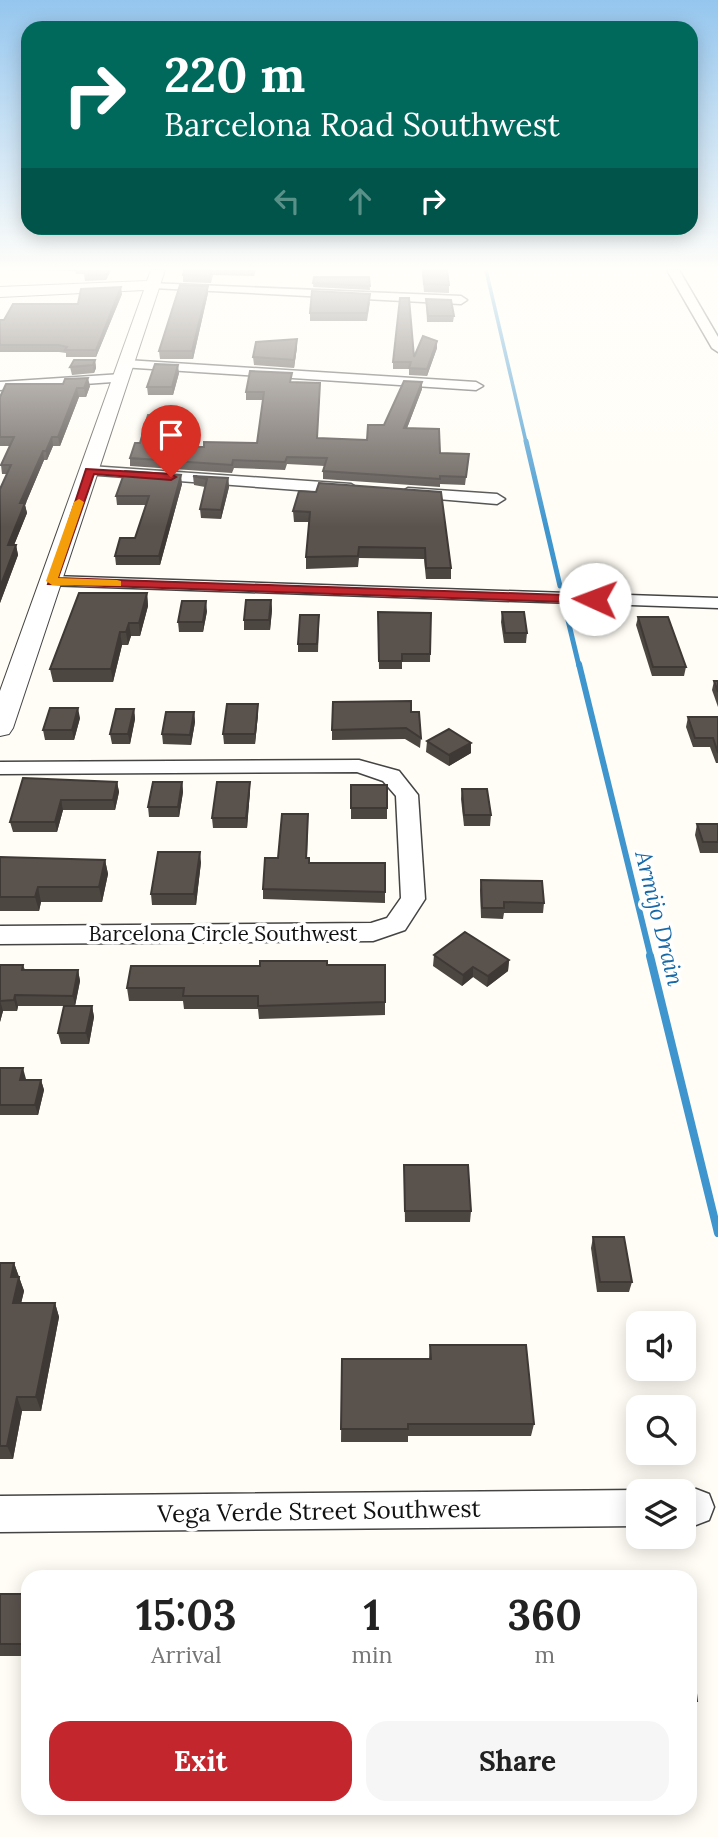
<!DOCTYPE html>
<style>
body{margin:0;font-family:Lora,serif;background:#f6f6f6;color:#222;height:100vh;display:flex;flex-direction:column;font-size:26px;white-space:nowrap}
*{box-sizing:border-box;margin:0}
p{font-size:23px;color:#767676}
.icon{flex:none;width:38px;height:38px;fill:none;stroke:currentColor;stroke-width:2;stroke-linecap:round;stroke-linejoin:round}
.map{position:relative;flex:1;overflow:hidden}
.drawer{position:absolute;left:21px;top:1570px;width:676px;height:245px;display:flex;flex-direction:column;background:#fff;border-radius:21px;box-shadow:0 4px 18px #0003}
.drawer>*{flex:none}
.guide{position:absolute;left:21px;top:21px;width:677px;height:214px;border-radius:21px;box-shadow:0 4px 18px #0003;background:#00695c;color:#fff;overflow:hidden}
.controls{position:absolute;left:626px;top:1311px;display:grid;gap:14px}
.controls a{display:grid;place-items:center;width:70px;height:70px;border-radius:14px;background:#fff;box-shadow:0 4px 18px #0003;font-size:35px}
.pin{position:absolute;display:grid;place-items:center;width:60px;height:60px;color:#fff;margin:-72px -30px;border-radius:50% 50% 50% 0;rotate:-45deg;box-shadow:0 0 7px #0007}
.pin .icon{rotate:45deg}
.me{position:absolute;width:77px;margin:-38px;rotate:272deg;stroke-linejoin:round;filter:drop-shadow(0 0 5px #0008)}
.turn{display:flex;align-items:center;gap:24px;height:147px;padding:0 28px;font-size:32px}
.turn .icon{width:91px;height:91px;stroke-width:2.5}
.turn b{display:block;font-size:49px;line-height:60px}
.lanes{display:flex;align-items:center;height:66px;padding:0 28px;background:#0003;justify-content:center;gap:35px;direction:ltr}
.lanes .off{opacity:.35}
.eta{display:flex;justify-content:space-evenly;align-items:center;height:119px;text-align:center}
.eta b{font-size:42px;font-weight:700;line-height:49px}
.primary-button{display:flex;gap:14px;margin-top:auto;padding:14px 28px}
.primary-button a{flex:1;height:80px;border-radius:21px;background:#c4262e;color:#fff;font-size:28px;font-weight:700;line-height:80px;text-align:center}
.primary-button a+a{background:#f6f6f6;color:#222}
.map>svg:first-child{display:block}
.lines{fill:none;stroke-linecap:round;stroke-linejoin:round}
.stream-far3{stroke:#3f96cf;stroke-width:3.5}
.stream-far2{stroke:#3f96cf;stroke-width:5}
.stream-far1{stroke:#3f96cf;stroke-width:6}
.stream{stroke:#3f96cf;stroke-width:8}
.minor-casing{stroke:#444;stroke-width:3}
.tertiary-casing{stroke:#444;stroke-width:2}
.minor{fill:#fff;fill-rule:evenodd}
.tertiary{fill:#fff;fill-rule:evenodd}
.wall{fill:#4d4742}
.shaded-wall{fill:#3f3936}
.building{fill:#5a524d;stroke:#3f3936;stroke-width:2}
.route{fill:#c4262e;stroke:#7f191e;stroke-width:2}
.slow{fill:#f59e0b}
.labels{text-anchor:middle;dominant-baseline:central;stroke-width:7;stroke-linejoin:round;paint-order:stroke}
.street-label{font-size:21px;fill:#111;stroke:#fff}
.water-label{font-size:23px;font-style:italic;fill:#1768a6;stroke:#fff}
.near-street-label{font-size:24px;fill:#111;stroke:#fff}
</style>
<div class="map">
<svg width="718" height="1837" viewBox="0 0 718 1837">
<rect width="100%" height="100%" fill="#fffdf5"/>
<g class="lines">
<polyline class="stream-far3" points="486,270 526,442"/>
<g class="stream-far2">
<polyline points="526,441 560,586"/>
<polyline points="566,612 579,666"/>
</g>
<polyline class="stream-far1" points="579,664 651,958"/>
<polyline class="stream" points="650,956 718,1233"/>
<g class="minor-casing">
<g id="minor">
<polygon points="667,270 679,270 718,337 718,352 712,348"/>
<polygon points="149,283 461,296 467,300 461,304 153,288 149,287"/>
<polygon points="126,360 476,382 483,386 476,390 121,367 121,361"/>
<polygon points="122,374 127,375 127,381 0,390 0,382"/>
<polygon points="90,466 351,484 359,489 351,494 85,474 82,471"/>
<polygon points="408,488 497,494 505,499 497,504 402,496 400,493"/>
<polygon points="52,576 718,598 718,608 46,585 43,581"/>
<polygon points="359,760 399,771 418,795 425,899 405,930 373,941 0,944 0,926 371,923 387,918 401,898 396,796 383,781 357,772 0,774 0,762"/>
<polygon points="684,1489 696,1489 709,1494 714,1507 709,1520 696,1525 684,1525 684,1491 679,1491"/>
<polygon points="639,1490 642,1491 639,1491 639,1526 0,1532 0,1496"/>
</g>
</g>
<g class="tertiary-casing">
<polygon id="tertiary" points="151,270 165,270 13,728 9,734 0,736 0,691 144,290 0,297 0,287 147,281"/>
</g>
<use href="#minor" class="minor"/>
<use href="#tertiary" class="tertiary"/>
</g>
<g class="wall">
<polygon points="0,270 111,270 106,280 85,281 84,274 76,274 75,271"/>
<polygon points="184,270 256,270 254,276 213,275 211,283 183,282 183,275"/>
<polygon points="422,270 449,270 447,273 449,285 449,293 424,292"/>
<polygon points="314,277 369,277 370,290 313,287"/>
<polygon points="208,286 208,293 193,359 160,359 159,351"/>
<polygon points="122,294 96,357 66,357 66,353 59,352 0,352 0,320 78,304"/>
<polygon points="426,299 454,316 453,322 427,322"/>
<polygon points="370,302 367,321 310,321 310,313"/>
<polygon points="437,341 437,348 427,376 409,375 409,369 393,369 393,362 414,357"/>
<polygon points="297,347 294,368 254,365 253,357"/>
<polygon points="95,360 96,368 94,373 72,375 70,367"/>
<polygon points="179,373 173,395 148,395 147,387"/>
<polygon points="292,382 320,391 317,438 367,440 384,425 422,382 422,389 407,428 440,453 469,454 465,485 440,484 440,487 323,479 323,471 325,466 287,464 285,470 234,468 232,473 130,466 130,458 140,443 169,423 166,437 181,444 180,447 204,447 257,443 263,400 246,400 246,392"/>
<polygon points="90,386 86,397 79,397 60,446 53,446 47,460 44,460 25,505 27,513 14,545 16,545 18,555 0,603 0,489 7,474 2,474 1,465 10,446 0,446 0,397"/>
<polygon points="193,476 228,478 229,487 221,519 201,518 200,509 205,487 194,485"/>
<polygon points="182,484 160,565 116,565 115,556 135,538 146,505 117,505 116,496"/>
<polygon points="316,492 441,492 451,568 451,579 426,579 424,559 359,558 358,567 306,569 306,557 309,522 294,522 293,511"/>
<polygon points="147,593 148,606 140,636 131,636 128,645 122,645 113,682 53,682 50,669"/>
<polygon points="271,600 272,610 270,630 244,630 244,620"/>
<polygon points="207,611 203,632 179,632 178,622"/>
<polygon points="378,612 431,613 430,662 402,662 402,669 379,669"/>
<polygon points="502,612 527,633 526,643 504,643 501,622"/>
<polygon points="638,617 686,667 684,676 652,676 636,625"/>
<polygon points="319,623 318,652 298,652 298,644"/>
<polygon points="714,681 718,681 718,707 712,690"/>
<polygon points="134,709 135,719 130,744 112,744 110,734"/>
<polygon points="194,712 195,722 191,745 163,744 162,734"/>
<polygon points="411,712 421,738 420,748 405,739 332,740 332,730"/>
<polygon points="258,714 255,744 224,744 223,734"/>
<polygon points="688,717 718,717 718,763 716,763 710,747 693,747 686,727"/>
<polygon points="80,718 74,740 45,740 43,730"/>
<polygon points="427,741 471,753 449,766 426,752"/>
<polygon points="23,778 117,782 119,792 115,810 63,810 57,832 13,832 10,822"/>
<polygon points="182,782 183,792 179,817 149,817 148,807"/>
<polygon points="250,782 250,791 247,828 213,828 212,818"/>
<rect x="351" y="785" width="36" height="34"/>
<polygon points="462,789 491,815 490,826 464,826 461,799"/>
<polygon points="308,824 307,858 309,863 385,863 385,903 263,899 263,889 278,858"/>
<polygon points="697,824 718,824 718,853 700,853 695,835"/>
<polygon points="0,857 105,860 108,874 102,902 41,902 39,911 0,911"/>
<polygon points="201,862 196,905 152,905 151,894"/>
<polygon points="481,880 544,903 543,913 504,913 503,919 481,918 480,890"/>
<polygon points="434,955 509,960 508,971 487,987 473,977 462,986 433,966"/>
<polygon points="0,965 23,965 25,970 78,970 80,981 75,1006 92,1006 94,1017 89,1044 61,1044 58,1033 71,1006 18,1006 17,1011 3,1011 0,1022"/>
<polygon points="327,965 385,1002 385,1015 259,1019 258,1009 184,1009 183,1001 129,1001 127,988"/>
<polygon points="0,1068 26,1080 41,1080 44,1090 38,1115 0,1115"/>
<polygon points="404,1165 471,1211 470,1222 405,1222"/>
<polygon points="593,1237 632,1282 629,1292 597,1292 591,1248"/>
<polygon points="0,1263 14,1263 24,1291 21,1303 55,1303 59,1317 41,1411 22,1411 13,1459 0,1459"/>
<polygon points="430,1345 534,1424 531,1436 408,1436 408,1442 341,1442 342,1359 429,1359"/>
<polygon points="0,1594 28,1594 28,1661 26,1656 0,1656"/>
<polygon points="690,1647 697,1701 692,1712 690,1712"/>
</g>
<g class="shaded-wall">
<polygon points="105,270 111,270 106,280"/>
<polygon points="208,286 208,293 193,359 192,351"/>
<polygon points="121,287 122,294 96,357 96,350"/>
<polygon points="297,339 297,347 294,368 294,360"/>
<polygon points="437,341 437,348 427,376 427,369"/>
<polygon points="95,360 96,368 94,373 93,365"/>
<polygon points="178,365 179,373 173,395 172,387"/>
<polygon points="88,378 90,386 86,397 84,388"/>
<polygon points="422,382 422,389 404,436 404,428"/>
<polygon points="77,388 79,397 60,446 58,437"/>
<polygon points="169,415 169,423 164,444 163,437"/>
<polygon points="52,437 53,446 47,460 46,451"/>
<polygon points="43,451 44,460 25,505 27,513 10,555 8,545 20,503"/>
<polygon points="181,475 182,484 160,565 159,556"/>
<polygon points="228,478 229,487 221,519 221,510"/>
<polygon points="16,545 18,555 0,603 0,587"/>
<polygon points="147,593 148,606 140,636 139,623"/>
<polygon points="271,600 272,610 270,630 269,620"/>
<polygon points="206,601 207,611 203,632 203,622"/>
<polygon points="129,623 131,636 128,645 126,632"/>
<polygon points="120,632 122,645 113,682 111,669"/>
<polygon points="258,704 258,714 255,744 255,734"/>
<polygon points="78,708 80,718 74,740 72,730"/>
<polygon points="134,709 135,719 130,744 128,734"/>
<polygon points="194,712 195,722 191,745 190,735"/>
<polygon points="471,743 471,753 449,766 449,755"/>
<polygon points="117,782 119,792 115,810 113,800"/>
<polygon points="182,782 183,792 179,817 178,807"/>
<polygon points="250,782 250,791 247,828 246,818"/>
<polygon points="61,800 63,810 57,832 55,822"/>
<polygon points="200,852 201,862 196,905 194,894"/>
<polygon points="105,860 108,874 102,902 99,887"/>
<polygon points="38,887 41,902 39,911 35,897"/>
<polygon points="509,960 508,971 487,987 488,976"/>
<polygon points="473,967 473,977 462,986 463,975"/>
<polygon points="78,970 80,981 75,1006 73,996"/>
<polygon points="15,995 18,1006 17,1011 14,1000"/>
<polygon points="0,1000 3,1011 0,1022"/>
<polygon points="92,1006 94,1017 89,1044 86,1033"/>
<polygon points="23,1068 26,1079 20,1080"/>
<polygon points="41,1080 44,1090 38,1115 35,1105"/>
<polygon points="14,1263 24,1291 18,1317 13,1303 11,1277"/>
<polygon points="55,1303 59,1317 41,1411 36,1397"/>
<polygon points="17,1397 22,1411 13,1459 7,1446"/>
</g>
<g class="building">
<polygon points="184,270 212,270 210,276 183,275"/>
<polygon points="423,270 447,270 449,285 424,284"/>
<polygon points="314,277 369,277 370,286 313,283"/>
<polygon points="180,285 208,286 192,351 159,351"/>
<polygon points="121,287 96,350 65,350 67,347 58,345 0,345 0,320 4,320 13,304 78,304 81,289"/>
<polygon points="312,291 370,294 367,313 310,313"/>
<polygon points="400,298 409,298 414,357 423,336 437,341 427,369 409,368 411,362 393,362"/>
<polygon points="426,299 451,300 454,316 428,316"/>
<polygon points="297,339 294,360 253,357 256,342"/>
<polygon points="74,360 95,360 93,365 70,367"/>
<polygon points="155,364 178,365 172,387 147,387"/>
<polygon points="250,371 292,373 290,382 320,383 317,438 367,440 368,425 384,425 404,381 422,382 404,428 439,429 440,453 469,454 466,477 440,476 440,479 323,471 327,458 287,457 285,462 233,460 232,465 130,458 135,443 140,443 148,415 169,415 163,437 180,437 178,447 204,447 204,442 257,443 264,392 246,392"/>
<polygon points="88,378 84,388 77,388 58,437 52,437 46,451 43,451 20,503 25,503 8,545 16,545 0,587 0,489 11,465 1,465 14,437 0,437 0,397 6,384 63,384 65,379"/>
<polygon points="125,471 181,475 159,556 115,556 120,538 135,538 149,496 116,496"/>
<polygon points="193,476 228,478 221,510 200,509 207,479"/>
<polygon points="319,483 441,492 451,568 426,568 425,548 359,547 358,556 306,557 310,512 293,511 299,491 316,492"/>
<polygon points="79,593 147,593 139,623 129,623 126,632 120,632 111,669 50,669"/>
<polygon points="246,600 271,600 269,620 244,620"/>
<polygon points="182,601 206,601 203,622 178,622"/>
<polygon points="378,612 431,613 430,654 402,654 402,661 379,661"/>
<polygon points="502,612 524,612 527,633 505,633"/>
<polygon points="300,615 319,615 317,644 298,644"/>
<polygon points="638,617 668,617 686,667 653,667"/>
<polygon points="714,681 718,681 718,692"/>
<polygon points="411,701 411,712 419,712 421,738 406,728 332,730 333,702"/>
<polygon points="227,704 258,704 255,734 223,734"/>
<polygon points="50,708 78,708 72,730 43,730"/>
<polygon points="116,709 134,709 128,734 110,734"/>
<polygon points="166,712 194,712 190,735 162,734"/>
<polygon points="688,717 718,717 718,753 713,738 695,738"/>
<polygon points="449,729 471,743 449,755 427,741"/>
<polygon points="23,778 117,782 113,800 61,800 55,822 10,822"/>
<polygon points="153,782 182,782 178,807 148,807"/>
<polygon points="217,782 250,782 246,818 212,818"/>
<rect x="351" y="785" width="36" height="23"/>
<polygon points="462,789 487,789 491,815 464,815"/>
<polygon points="282,814 308,814 306,858 309,858 309,863 385,863 385,892 263,889 265,858 278,858"/>
<polygon points="697,824 718,824 718,842 703,842"/>
<polygon points="158,852 200,852 194,894 151,894"/>
<polygon points="0,857 105,860 99,887 38,887 35,897 0,897"/>
<polygon points="481,880 542,881 544,903 504,902 504,908 482,908"/>
<polygon points="465,932 509,960 488,976 473,967 463,975 434,955"/>
<polygon points="260,961 327,961 327,965 385,965 385,1002 258,1006 258,996 183,996 184,988 127,988 131,966 260,966"/>
<polygon points="0,965 23,965 22,970 78,970 73,996 15,995 14,1000 0,1001"/>
<polygon points="64,1006 92,1006 86,1033 58,1033"/>
<polygon points="0,1068 23,1068 20,1080 41,1080 35,1105 0,1105"/>
<polygon points="404,1165 468,1165 471,1211 405,1211"/>
<polygon points="593,1237 624,1237 632,1282 600,1282"/>
<polygon points="0,1263 14,1263 11,1277 19,1277 13,1303 55,1303 36,1397 17,1397 7,1446 0,1446"/>
<polygon points="430,1345 526,1345 534,1424 408,1424 408,1429 341,1429 342,1359 431,1359"/>
<polygon points="0,1594 28,1594 28,1656 26,1656 28,1644 0,1644"/>
<polygon points="690,1647 697,1701 690,1701"/>
</g>
<linearGradient id="sky" x2="0" y2="1"><stop stop-color="#95c6ee"/><stop offset="0.51" stop-color="#fffefa"/><stop offset="1" stop-color="#fffefa" stop-opacity="0"/></linearGradient>
<rect width="718" height="527" fill="url(#sky)"/>
<polygon class="route" points="86,469 171,474 176,477 171,480 94,474 58,578 595,596 601,599 595,603 48,584"/>
<polygon class="slow" points="79,499 84,502 58,578 117,580 121,581 121,586 52,585 46,581 74,502"/>
<g class="labels">
<g class="street-label">
<text x="223" y="933">Barcelona Circle Southwest</text>
</g>
<g class="water-label">
<text transform="translate(660 918) rotate(76)">Armijo Drain</text>
</g>
<g class="near-street-label">
<text transform="translate(319 1511) rotate(-1)">Vega Verde Street Southwest</text>
</g>
</g>
</svg>
<div class="controls">
<a><svg class="icon" aria-label="sound" viewBox="0 0 24 24"><path d="M4 9h4l5-4v14l-5-4H4zM17 9q2 3 0 6"/></svg></a>
<a><svg class="icon" aria-label="search" viewBox="0 0 24 24"><circle cx="10" cy="10" r="6"/><path d="M15 15l6 6"/></svg></a>
<a><svg class="icon" aria-label="layers" viewBox="0 0 24 24"><path d="M12 4l9 5-9 5-9-5zM3 14l9 5 9-5"/></svg></a>
</div>
<div class="pin" style="left:171px;top:477px;background:#d93025"><svg class="icon" aria-label="arrive" viewBox="0 0 24 24"><path d="M6 21V4h12l-3 4 3 4H6"/></svg></div>
<svg class="me" style="left:595px;top:599px" viewBox="-20 -20 40 40"><circle r="19" fill="#fff"/><path d="M0-13L10 11 0 6-10 11z" fill="#c4262e"/></svg>
<div class="guide">
<div class="turn"><svg class="icon" aria-label="right" viewBox="0 0 24 24"><path d="M7 20v-9h11M14 6l5 5-5 5"/></svg><div><b>220 m</b>Barcelona Road Southwest</div></div>
<div class="lanes"><svg class="icon off" aria-label="left" viewBox="0 0 24 24"><path d="M17 20v-9H6M10 6l-5 5 5 5"/></svg><svg class="icon off" aria-label="ahead" viewBox="0 0 24 24"><path d="M12 20V5M6 11l6-6 6 6"/></svg><svg class="icon" aria-label="right" viewBox="0 0 24 24"><path d="M7 20v-9h11M14 6l5 5-5 5"/></svg></div>
</div>
<section class="drawer">
<div class="eta">
<div><b>15:03</b><p>Arrival</p></div>
<div><b>1</b><p>min</p></div>
<div><b>360</b><p>m</p></div>
</div>
<div class="primary-button"><a>Exit</a><a>Share</a></div>
</section>
</div>
